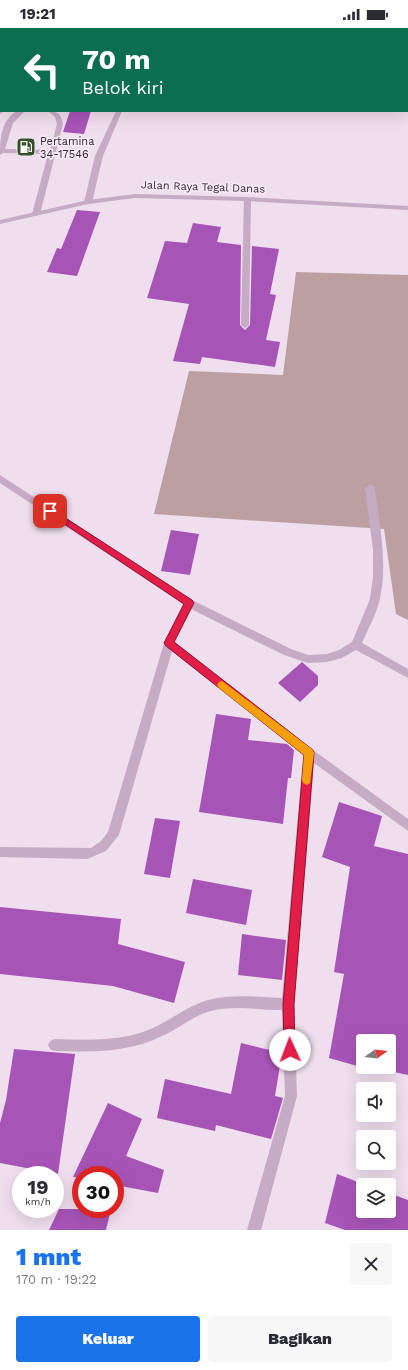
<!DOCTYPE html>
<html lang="id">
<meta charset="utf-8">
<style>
body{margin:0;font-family:"Work Sans",sans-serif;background:#f7f7f7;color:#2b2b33;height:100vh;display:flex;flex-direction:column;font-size:15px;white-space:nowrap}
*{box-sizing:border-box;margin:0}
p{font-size:13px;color:#7c7c81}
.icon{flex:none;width:22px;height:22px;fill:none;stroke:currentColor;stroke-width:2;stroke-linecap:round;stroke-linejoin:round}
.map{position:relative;height:1202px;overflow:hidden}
.details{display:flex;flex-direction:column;background:#fff;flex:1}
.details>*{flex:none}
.banner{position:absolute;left:0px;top:0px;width:408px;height:84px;box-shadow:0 4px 16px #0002;background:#0b6e4f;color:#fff;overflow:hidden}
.needle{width:26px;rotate:76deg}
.buttons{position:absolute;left:356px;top:1006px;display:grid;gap:8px}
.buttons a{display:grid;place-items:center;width:40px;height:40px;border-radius:4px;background:#fff;box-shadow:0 4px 16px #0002;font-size:20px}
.speed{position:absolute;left:12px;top:1138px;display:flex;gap:8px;font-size:20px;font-weight:700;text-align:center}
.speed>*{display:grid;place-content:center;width:52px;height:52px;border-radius:50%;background:#fff;box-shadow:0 4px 16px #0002;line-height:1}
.speed small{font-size:10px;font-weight:400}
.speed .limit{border:6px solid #d22;background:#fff;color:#111}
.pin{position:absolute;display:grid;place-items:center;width:34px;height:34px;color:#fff;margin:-17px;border-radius:8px;box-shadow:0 2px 6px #0006}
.me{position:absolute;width:44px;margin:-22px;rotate:358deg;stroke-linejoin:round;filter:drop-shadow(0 0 3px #0008)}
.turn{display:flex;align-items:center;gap:14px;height:84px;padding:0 16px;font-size:18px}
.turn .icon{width:52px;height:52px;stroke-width:2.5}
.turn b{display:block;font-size:28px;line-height:34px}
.round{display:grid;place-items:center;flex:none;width:42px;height:42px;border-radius:4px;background:#f7f7f7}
.headline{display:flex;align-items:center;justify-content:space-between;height:68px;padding:0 16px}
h1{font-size:24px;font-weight:800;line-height:30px;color:#1a73e8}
.button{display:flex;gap:8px;margin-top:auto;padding:8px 16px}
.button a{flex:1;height:46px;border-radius:4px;background:#1a73e8;color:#fff;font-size:16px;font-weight:800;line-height:46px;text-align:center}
.button a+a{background:#f7f7f7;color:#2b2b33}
.status{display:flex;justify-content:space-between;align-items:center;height:28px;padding:0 20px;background:#fff;direction:ltr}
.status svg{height:11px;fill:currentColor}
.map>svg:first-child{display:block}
.green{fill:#bc9fa1}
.building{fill:#a754b7;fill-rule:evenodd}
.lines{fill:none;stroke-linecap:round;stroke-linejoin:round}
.service{fill:#c6abc4;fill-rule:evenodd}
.minor{fill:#c6abc4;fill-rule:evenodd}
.tertiary{fill:#c6abc4;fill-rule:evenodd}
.route{fill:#e11d48;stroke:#92132f}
.slow{fill:#f59e0b}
.labels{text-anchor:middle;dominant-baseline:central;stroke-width:3.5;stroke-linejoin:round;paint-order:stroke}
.far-poi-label{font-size:11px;fill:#332934;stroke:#f7e9f5;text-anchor:start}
.far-street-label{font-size:11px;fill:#332934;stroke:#f7e9f5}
</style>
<div class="status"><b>19:21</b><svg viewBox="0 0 49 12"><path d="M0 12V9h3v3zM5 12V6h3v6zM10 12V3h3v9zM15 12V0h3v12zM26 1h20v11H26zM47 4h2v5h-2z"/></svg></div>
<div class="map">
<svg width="408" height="1202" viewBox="0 0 408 1202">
<rect width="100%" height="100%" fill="#efdeed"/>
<polygon class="green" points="296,244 408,247 408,592 396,586 384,501 154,486 189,343 283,347"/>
<g class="building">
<polygon points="70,83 91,83 84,106 63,104"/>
<polygon points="77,182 100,184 77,248 47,244 57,220 61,221"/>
<polygon points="193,195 221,199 217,214 241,217 240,297 245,302 250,297 252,218 279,221 270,266 276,267 266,312 280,314 275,339 202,329 200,336 173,333 189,276 147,270 165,213 187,215"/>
<polygon points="171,502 199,506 190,547 161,543"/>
<polygon points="302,634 318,648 318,657 300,674 278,655"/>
<polygon points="216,686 251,691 248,712 287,716 294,722 291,750 288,750 283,796 199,784"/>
<path d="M339 774 382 788 374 818 408 826V1047L376 1040 375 1043 329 1030 344 946 334 944 350 839 322 829ZM363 1013H389V1039H363Z"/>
<polygon points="155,790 180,793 170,850 144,846"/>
<polygon points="193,851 252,862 246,897 186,885"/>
<polygon points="0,879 121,891 118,916 185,934 174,975 113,958 0,946"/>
<polygon points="242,906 286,912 282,952 238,947"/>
<polygon points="241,1015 282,1025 275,1068 283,1070 271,1111 216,1097 215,1103 157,1090 165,1051 231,1066"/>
<polygon points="14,1021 75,1026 58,1146 0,1135 0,1095 6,1072"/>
<polygon points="108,1075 142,1091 126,1128 164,1142 158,1165 115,1157 115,1147 81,1147 81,1150 73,1149"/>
<polygon points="337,1146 366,1157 363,1157 363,1183 389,1183 389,1165 408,1172 408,1202 345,1202 325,1195"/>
<polygon points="59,1181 111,1181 106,1202 49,1202"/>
</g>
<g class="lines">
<g class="service">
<polygon points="117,0 123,0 124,1 118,1"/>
<rect x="0" y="71" width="1" height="4"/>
<path d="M17 83H25L13 95 5 121 50 122 57 96 55 89 48 83C58 83 61 86 63 96L40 186 36 188 32 186 48 126 3 125 0 127C0 111 1 92 17 83Z"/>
<polygon points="116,83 122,83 103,128 92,174 91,176 85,176 84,174 95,128"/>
</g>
<g class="minor">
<polygon points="0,0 3,0 4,1 1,1 0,3"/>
<rect x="37" y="0" width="6" height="1"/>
<polygon points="0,79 1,83 4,83 0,86"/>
<polygon points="244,169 247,169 251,171 249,297 245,300 241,297"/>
<path d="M0 447 192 572 291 621 308 627 327 626 339 622 352 614 370 571 373 549V522L365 460 370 456 375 460C379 496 388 534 380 570 377 585 368 601 362 615L408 641V650L356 622 342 630 327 634 308 635 284 627 191 581 175 614 313 722 408 791V803L314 735 294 976 297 1068 261 1202H247L285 1068 282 982C259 982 234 977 211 983 194 987 179 1001 162 1008 128 1025 92 1024 54 1023L50 1021 48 1017 50 1013 54 1011C87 1012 122 1014 153 1000 173 991 191 975 213 971 235 966 259 969 282 970L303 727 172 623 119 807 106 823 87 831 0 829V819L91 820 101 813 108 804 164 615 183 576 0 455Z"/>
</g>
<polygon class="tertiary" points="135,166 247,169 408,178 408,182 247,173 135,170 88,176 0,196 0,192 88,172"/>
</g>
<polygon class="route" points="50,480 192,572 194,575 174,614 313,722 314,725 294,976 295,1022 294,1026 290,1028 286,1026 284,1022 283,976 304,727 166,618 164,615 184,576 48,485 46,483 48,481"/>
<polygon class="slow" points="222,653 313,722 314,725 310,755 307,757 303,755 302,752 304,727 219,660 217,657 219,654"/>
<defs>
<g id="fuel-square" transform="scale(1)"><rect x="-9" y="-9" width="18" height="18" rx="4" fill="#335124" stroke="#f7e9f5"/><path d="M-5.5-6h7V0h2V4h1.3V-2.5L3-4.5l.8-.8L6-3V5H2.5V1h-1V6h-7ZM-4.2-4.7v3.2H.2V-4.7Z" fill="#fff"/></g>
</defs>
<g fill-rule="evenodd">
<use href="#fuel-square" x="26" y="119"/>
</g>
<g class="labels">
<g class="far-poi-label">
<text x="40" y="113">Pertamina<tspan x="40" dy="13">34-17546</tspan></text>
</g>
<g class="far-street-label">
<text transform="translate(203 159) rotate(2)">Jalan Raya Tegal Danas</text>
</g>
</g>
</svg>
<div class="buttons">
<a><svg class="needle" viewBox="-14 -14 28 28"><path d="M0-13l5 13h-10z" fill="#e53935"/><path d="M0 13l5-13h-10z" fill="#7c7c81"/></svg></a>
<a><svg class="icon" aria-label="sound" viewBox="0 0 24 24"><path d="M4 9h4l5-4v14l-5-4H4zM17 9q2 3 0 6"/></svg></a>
<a><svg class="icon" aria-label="search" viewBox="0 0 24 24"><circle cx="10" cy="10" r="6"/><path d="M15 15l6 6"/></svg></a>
<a><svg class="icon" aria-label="layers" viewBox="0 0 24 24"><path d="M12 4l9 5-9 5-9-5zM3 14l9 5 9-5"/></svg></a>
</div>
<div class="speed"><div>19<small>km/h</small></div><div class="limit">30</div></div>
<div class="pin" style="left:50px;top:483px;background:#d93025"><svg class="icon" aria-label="arrive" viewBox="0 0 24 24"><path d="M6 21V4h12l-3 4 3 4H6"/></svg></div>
<svg class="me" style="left:290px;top:1022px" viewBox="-20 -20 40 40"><circle r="19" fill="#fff"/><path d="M0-13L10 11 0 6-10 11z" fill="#e11d48"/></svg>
<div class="banner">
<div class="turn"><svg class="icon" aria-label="left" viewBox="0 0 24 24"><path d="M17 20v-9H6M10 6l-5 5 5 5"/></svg><div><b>70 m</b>Belok kiri</div></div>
</div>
</div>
<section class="details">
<div class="headline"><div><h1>1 mnt</h1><p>170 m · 19:22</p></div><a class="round"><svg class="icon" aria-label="close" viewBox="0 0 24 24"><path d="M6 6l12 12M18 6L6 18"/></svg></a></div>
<div class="button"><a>Keluar</a><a>Bagikan</a></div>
</section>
